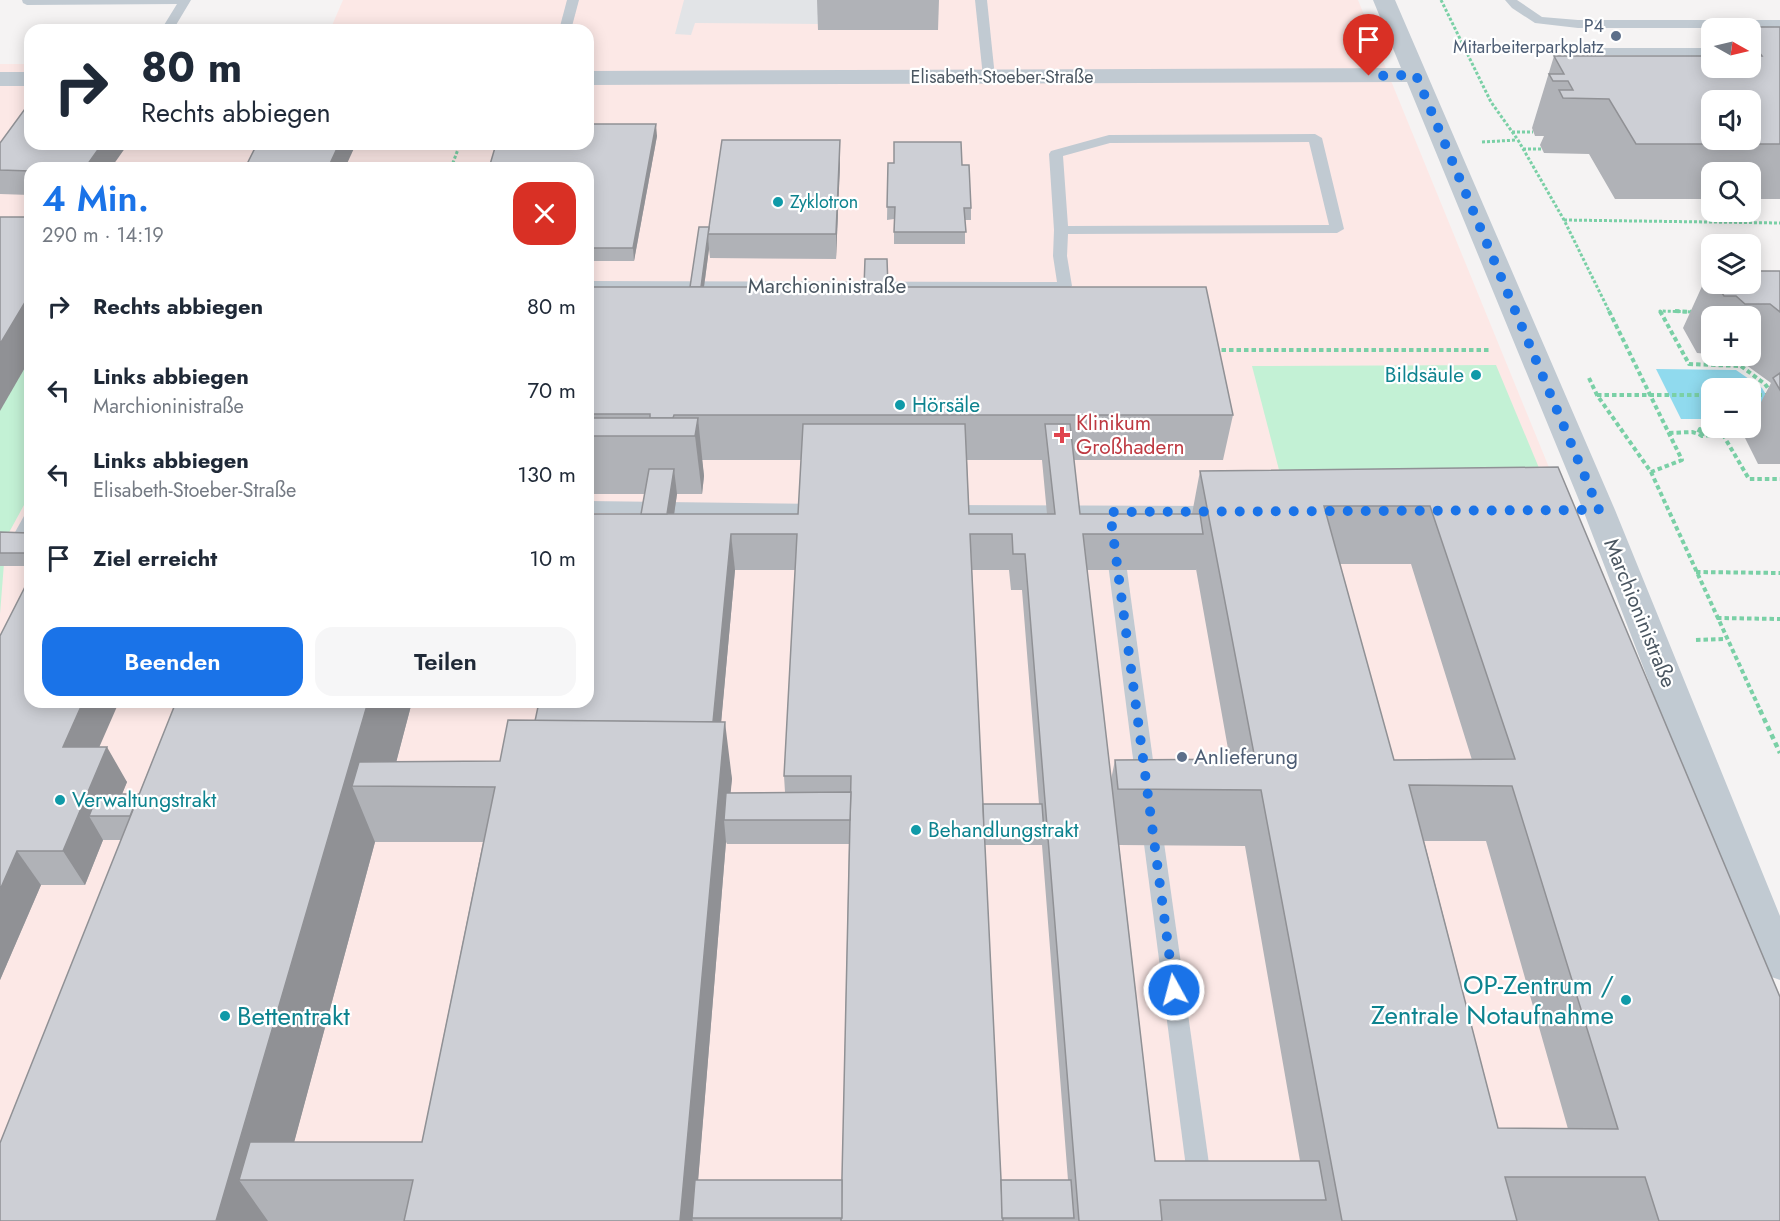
<!DOCTYPE html>
<html lang="de">
<meta charset="utf-8">
<style>
body{margin:0;font-family:Jost,sans-serif;background:#f6f6f7;color:#1f2937;height:100vh;display:flex;flex-direction:column;font-size:22px;white-space:nowrap}
*{box-sizing:border-box;margin:0}
p{font-size:20px;color:#747a83}
.icon{flex:none;width:33px;height:33px;fill:none;stroke:currentColor;stroke-width:2;stroke-linecap:round;stroke-linejoin:round}
.map{position:relative;flex:1;overflow:hidden}
.drawer{position:absolute;left:24px;top:162px;width:570px;height:546px;display:flex;flex-direction:column;background:#fff;border-radius:18px;box-shadow:0 3px 15px #0003}
.drawer>*{flex:none}
.hud{position:absolute;left:24px;top:24px;width:570px;height:126px;border-radius:18px;box-shadow:0 3px 15px #0003;background:#fff;color:#1f2937;overflow:hidden}
.needle{width:39px;rotate:98deg}
.fabs{position:absolute;left:1701px;top:18px;display:grid;gap:12px}
.fabs a{display:grid;place-items:center;width:60px;height:60px;border-radius:12px;background:#fff;box-shadow:0 3px 15px #0003;font-size:30px}
.pin{position:absolute;display:grid;place-items:center;width:51px;height:51px;color:#fff;margin:-62px -26px;border-radius:50% 50% 50% 0;rotate:-45deg;box-shadow:0 0 6px #0007}
.pin .icon{rotate:45deg}
.me{position:absolute;width:66px;margin:-33px;rotate:353deg;stroke-linejoin:round;filter:drop-shadow(0 0 4px #0008)}
.turn{display:flex;align-items:center;gap:21px;height:126px;padding:0 18px;font-size:27px}
.turn .icon{width:78px;height:78px;stroke-width:2.5}
.turn b{display:block;font-size:42px;line-height:51px}
.round{display:grid;place-items:center;flex:none;width:63px;height:63px;border-radius:18px;background:#f6f6f7}
.summary{display:flex;align-items:center;justify-content:space-between;height:102px;padding:0 18px}
h1{font-size:36px;font-weight:600;line-height:45px;color:#1a73e8}
.cta{display:flex;gap:12px;margin-top:auto;padding:12px 18px}
.cta a{flex:1;height:69px;border-radius:18px;background:#1a73e8;color:#fff;font-size:24px;font-weight:600;line-height:69px;text-align:center}
.cta a+a{background:#f6f6f7;color:#1f2937}
ul{padding:0;list-style:none}
li{display:flex;align-items:center;gap:18px;height:84px;padding:0 18px}
li div{flex:1}
li b{display:block;font-size:22px}
li em{font-style:normal}
.map>svg:first-child{display:block}
.medical{fill:#fce8e6;fill-rule:evenodd}
.airport{fill:#e2e4e7}
.green{fill:#c3f1d5}
.water{fill:#90daee}
.lines{fill:none;stroke-linecap:round;stroke-linejoin:round}
.path-far2{stroke:#7ad0a6;stroke-width:3;stroke-dasharray:3 2;stroke-linecap:butt}
.path-far1{stroke:#7ad0a6;stroke-width:4;stroke-dasharray:4.5 3;stroke-linecap:butt}
.path{stroke:#7ad0a6;stroke-width:4.5;stroke-dasharray:5 4;stroke-linecap:butt}
.service{fill:#c1cad2;fill-rule:evenodd}
.minor{fill:#c1cad2;fill-rule:evenodd}
.wall{fill:#b0b2b7;fill-rule:evenodd}
.shaded-wall{fill:#909195}
.building{fill:#cdcfd5;stroke:#909195;stroke-width:1.5;fill-rule:evenodd}
.route{stroke:#1a73e8;stroke-width:10;stroke-dasharray:0 18}
.service-dot{fill:#5c6f8a;stroke:#fff;stroke-width:2}
.culture-dot{fill:#0f9aa8;stroke:#fff;stroke-width:2}
.health-dot{fill:#e0444e;stroke:#fff;stroke-width:2}
.labels{text-anchor:middle;dominant-baseline:central;stroke-width:4.5;stroke-linejoin:round;paint-order:stroke}
.far-service-label{font-size:18px;fill:#4e5e75;stroke:#fff;text-anchor:end}
.far-street-label{font-size:18px;fill:#4a5661;stroke:#fff}
.far-culture-label{font-size:18px;fill:#0d838f;stroke:#fff;text-anchor:start}
.street-label{font-size:21px;fill:#4a5661;stroke:#fff}
.culture-label{font-size:21px;fill:#0d838f;stroke:#fff;text-anchor:start}
.health-label{font-size:21px;fill:#be3a42;stroke:#fff;text-anchor:start}
.service-label{font-size:21px;fill:#4e5e75;stroke:#fff;text-anchor:start}
.near-culture-label{font-size:26px;fill:#0d838f;stroke:#fff;text-anchor:end}
</style>
<div class="map">
<svg width="1780" height="1221" viewBox="0 0 1780 1221">
<rect width="100%" height="100%" fill="#f5f3f3"/>
<path class="medical" d="M343 0H1358L1780 1033V1221H0V64H30V144H588V30H330ZM30 168H588V702H30Z"/>
<polygon class="airport" points="684,0 819,0 818,24 695,23 691,35 675,34"/>
<g class="green">
<polygon points="0,243 30,244 30,494 6,538 0,614"/>
<polygon points="1496,365 1549,492 1285,493 1252,366"/>
</g>
<polygon class="water" points="1656,369 1736,370 1762,388 1768,398 1764,419 1751,419 1750,388 1712,388 1711,419 1681,419"/>
<g class="lines">
<g class="path-far2">
<polyline points="1441,0 1491,102 1518,140 1564,220 1610,313"/>
<polyline points="1512,132 1533,132"/>
<polyline points="1482,142 1517,140"/>
<polyline points="1523,149 1542,149"/>
<polyline points="451,168 460,144"/>
<polyline points="1564,220 1780,223"/>
<polyline points="1661,313 1660,311 1694,312"/>
</g>
<g class="path-far1">
<polyline points="1609,311 1682,460 1651,472"/>
<polyline points="1660,311 1689,364 1741,366 1765,384 1770,391"/>
<polyline points="1675,311 1694,312"/>
<polyline points="1214,350 1491,350"/>
<polyline points="1589,378 1597,395 1651,472 1761,712"/>
<polyline points="1597,395 1712,395"/>
<polyline points="1750,395 1767,395"/>
<polyline points="1719,428 1749,479 1780,479"/>
<polygon points="1700,429 1708,432 1708,435 1698,433"/>
<polyline points="1669,433 1692,432 1699,434"/>
<polyline points="1699,434 1702,436 1723,434"/>
<polyline points="1696,572 1780,573"/>
<polyline points="1717,618 1780,619"/>
<polyline points="1696,640 1726,639"/>
</g>
<polyline class="path" points="1760,710 1780,753"/>
<g class="service">
<polygon points="22,0 191,0 173,30 161,30 177,4 27,5 23,3"/>
<polygon points="567,0 579,0 571,30 559,30"/>
<polygon points="975,0 987,0 995,77 989,81 983,77"/>
<polygon points="1505,0 1517,0 1542,17 1578,20 1780,20 1780,28 1578,28 1535,23 1512,8"/>
<polygon points="1594,48 1712,48 1712,56 1590,55 1590,49"/>
<path d="M1315 134 1322 138 1344 229 1337 233 1068 234 1067 256 1072 286 1065 290 588 289V281L1057 282 1053 256 1054 230 1049 154 1051 151 1109 135ZM1309 142 1329 225 1068 226 1063 156 1110 143Z"/>
<polygon points="588,501 823,504 829,506 831,510 829,514 823,516 588,513"/>
<polygon points="944,505 1216,506 1222,508 1224,512 1222,516 1216,518 944,517 938,515 936,511 938,507"/>
<polygon points="30,514 30,537 23,540 17,538 14,534 24,516"/>
<polygon points="1115,542 1121,544 1124,548 1156,782 1153,788 1146,790 1139,788 1136,782 1106,548 1109,544"/>
<polygon points="1151,813 1158,815 1161,821 1217,1221 1193,1221 1141,821 1144,815"/>
</g>
<g class="minor">
<polygon points="1373,0 1395,0 1615,510 1780,916 1780,980 1766,975 1760,963 1708,836 1583,510 1407,82 588,85 588,71 1401,68"/>
<rect x="0" y="72" width="30" height="14"/>
</g>
</g>
<g class="wall">
<polygon points="817,0 939,0 938,30 818,30"/>
<polygon points="1742,27 1780,27 1780,199 1750,199 1750,172 1712,172 1712,199 1615,199 1589,154 1544,153 1540,145 1544,136 1535,136 1532,128 1554,56 1750,68 1750,28 1741,28"/>
<polygon points="657,136 634,261 588,261 588,168"/>
<polygon points="0,143 30,168 30,195 0,194"/>
<polygon points="174,144 207,144 206,145"/>
<polygon points="888,163 962,165 971,208 971,220 965,220 965,244 894,244 894,219 887,220"/>
<path d="M840 164 836 259 710 258 709 249 704 287H888L1233 415 1223 460H1074L1080 514H1192L1200 471 1558 467 1780 1221H0L121 840H103L85 885H41L0 980V636L99 747 127 782 122 794H139L176 702H412L396 762 500 761 535 721 641 514 645 494H588V287H690L709 227ZM702 460H801L798 514H674L677 494H702L704 476ZM967 460H1042L1047 514H969ZM1340 564H1411L1472 760H1394ZM1196 569 1230 760H1115L1111 780 1087 570H1196ZM735 570H795L784 776 785 792 730 793 732 779 721 722ZM972 570H1009L1011 590H1022L1039 804H983ZM1424 841H1486L1568 1129 1498 1128ZM375 842H483L422 1142H294ZM726 842 727 844H849L842 1180H698ZM985 845H1042L1068 1180H1001ZM1119 845 1245 846 1300 1161H1155Z"/>
<path d="M1709 271H1712V284H1750L1780 271V464H1758L1744 436 1748 428H1750V423L1771 383 1742 362 1718 361 1709 354 1697 353 1683 328ZM1712 316H1750V356H1712Z"/>
<polygon points="0,532 30,536 30,566 0,566"/>
</g>
<g class="shaded-wall">
<polygon points="656,124 657,136 634,261 633,248"/>
<polygon points="840,140 840,164 836,259 836,234"/>
<polygon points="102,144 128,144 111,168 85,168"/>
<polygon points="339,144 356,144 345,168 328,168"/>
<polygon points="708,236 709,249 698,331 697,318"/>
<polygon points="30,294 30,359 0,411 0,344"/>
<polygon points="698,418 704,476 702,494 695,436"/>
<polygon points="674,469 677,494 669,550 665,525"/>
<polygon points="731,534 735,570 716,779 711,744"/>
<polygon points="83,702 119,702 84,782 63,747"/>
<polygon points="368,702 412,702 390,786 352,786 375,842 284,1180 239,1180 268,1221 216,1221"/>
<polygon points="725,722 732,779 728,820 724,820 726,842 695,1218 692,1218 693,1221 680,1221"/>
<polygon points="107,747 127,782 113,816 89,816 103,840 85,885 63,851"/>
<polygon points="17,851 41,885 0,980 0,890"/>
</g>
<g class="building">
<path d="M1742 27H1780V144H1636L1609 99 1563 98 1559 90H1573L1568 81H1553L1549 74H1564L1554 56H1712V68H1750V56H1762L1750 40V28H1743ZM1712 100H1750V140H1712Z"/>
<polygon points="30,102 30,144 102,144 85,168 30,168 30,171 0,170 0,143"/>
<polygon points="588,124 656,124 633,248 588,248 588,168 489,168 496,144 588,144"/>
<polygon points="722,140 840,140 836,234 708,234"/>
<polygon points="894,142 961,142 962,165 969,165 971,208 964,208 966,232 894,232 895,207 887,207 888,163 894,163"/>
<polygon points="257,144 339,144 328,168 245,168"/>
<polygon points="0,217 30,217 30,294 0,344"/>
<polygon points="699,227 709,227 701,287 690,287"/>
<polygon points="865,259 887,259 888,287 1206,287 1233,415 674,415 673,418 650,418 650,414 588,414 588,287 864,287"/>
<polygon points="1750,271 1780,271 1780,312 1770,304 1745,304 1736,296 1724,296 1716,284 1750,284"/>
<polygon points="1780,373 1780,390 1773,378"/>
<polygon points="588,418 698,418 695,436 588,436"/>
<polygon points="803,424 965,424 969,514 1055,514 1045,424 1070,424 1080,514 1200,514 1203,534 1083,534 1155,1161 1319,1161 1326,1200 1160,1200 1162,1221 1079,1221 1025,554 1013,554 1012,534 970,534 1003,1221 841,1221 851,776 784,776 797,534 731,534 713,722 535,721 539,702 588,702 588,514 798,514"/>
<path d="M1558 467 1780 997V1221H1659L1645 1177H1505L1517 1221H1342L1261 790 1118 789 1115 760 1255 759 1200 471ZM1324 506H1430L1515 759 1394 760ZM1409 785 1512 786 1618 1129 1498 1128Z"/>
<polygon points="649,469 674,469 667,514 641,514"/>
<polygon points="0,532 28,533 26,536 30,536 30,553 0,553"/>
<polygon points="30,577 30,702 83,702 63,747 107,747 63,851 17,851 0,890 0,636"/>
<polygon points="176,702 368,702 216,1221 0,1221 0,1143"/>
<polygon points="508,720 725,722 680,1221 404,1221 413,1180 239,1180 250,1142 422,1142 495,787 352,786 359,762 500,761"/>
<polygon points="851,792 850,820 724,820 726,793"/>
<polygon points="98,794 139,794 130,816 89,816"/>
<polygon points="983,804 1042,804 1044,832 984,832"/>
<polygon points="695,1180 842,1180 842,1218 692,1218"/>
<polygon points="1001,1180 1071,1180 1074,1218 1002,1218"/>
</g>
<g class="lines">
<polyline class="route" points="1174,990 1110,512 1599,510 1416,75 1369,76"/>
</g>
<g class="service-dot">
<circle cx="1616" cy="36" r="6"/>
<circle cx="1182" cy="757" r="6"/>
</g>
<g class="culture-dot">
<circle cx="778" cy="202" r="6"/>
<circle cx="1476" cy="375" r="6"/>
<circle cx="900" cy="405" r="6"/>
<circle cx="60" cy="800" r="6"/>
<circle cx="916" cy="830" r="6"/>
<circle cx="1626" cy="1000" r="6"/>
<circle cx="225" cy="1016" r="6"/>
</g>
<path class="health-dot" d="M1059 426h6v6h6v6h-6v6h-6v-6h-6v-6h6z"/>
<g class="labels">
<g class="far-service-label">
<text x="1604" y="26">P4<tspan x="1604" dy="21">Mitarbeiterparkplatz</tspan></text>
</g>
<g class="far-street-label">
<text x="1002" y="77">Elisabeth-Stoeber-Straße</text>
</g>
<g class="far-culture-label">
<text x="790" y="202">Zyklotron</text>
</g>
<g class="street-label">
<text x="827" y="286">Marchioninistraße</text>
<text transform="translate(1640 613) rotate(68)">Marchioninistraße</text>
</g>
<g class="culture-label">
<text x="1464" y="375" text-anchor="end">Bildsäule</text>
<text x="912" y="405">Hörsäle</text>
<text x="72" y="800">Verwaltungstrakt</text>
<text x="928" y="830">Behandlungstrakt</text>
</g>
<g class="health-label">
<text x="1076" y="423">Klinikum<tspan x="1076" dy="24">Großhadern</tspan></text>
</g>
<g class="service-label">
<text x="1194" y="757">Anlieferung</text>
</g>
<g class="near-culture-label">
<text x="1614" y="985">OP-Zentrum /<tspan x="1614" dy="30">Zentrale Notaufnahme</tspan></text>
<text x="237" y="1016" text-anchor="start">Bettentrakt</text>
</g>
</g>
</svg>
<div class="fabs">
<a><svg class="needle" viewBox="-14 -14 28 28"><path d="M0-13l5 13h-10z" fill="#e53935"/><path d="M0 13l5-13h-10z" fill="#747a83"/></svg></a>
<a><svg class="icon" aria-label="sound" viewBox="0 0 24 24"><path d="M4 9h4l5-4v14l-5-4H4zM17 9q2 3 0 6"/></svg></a>
<a><svg class="icon" aria-label="search" viewBox="0 0 24 24"><circle cx="10" cy="10" r="6"/><path d="M15 15l6 6"/></svg></a>
<a><svg class="icon" aria-label="layers" viewBox="0 0 24 24"><path d="M12 4l9 5-9 5-9-5zM3 14l9 5 9-5"/></svg></a>
<a>+</a>
<a>−</a>
</div>
<div class="pin" style="left:1369px;top:76px;background:#d93025"><svg class="icon" aria-label="arrive" viewBox="0 0 24 24"><path d="M6 21V4h12l-3 4 3 4H6"/></svg></div>
<svg class="me" style="left:1174px;top:990px" viewBox="-20 -20 40 40"><circle r="17" fill="#1a73e8" stroke="#fff" stroke-width="3"/><path d="M0-11L8 9 0 5-8 9z" fill="#fff"/></svg>
<div class="hud">
<div class="turn"><svg class="icon" aria-label="right" viewBox="0 0 24 24"><path d="M7 20v-9h11M14 6l5 5-5 5"/></svg><div><b>80 m</b>Rechts abbiegen</div></div>
</div>
<section class="drawer">
<div class="summary"><div><h1>4 Min.</h1><p>290 m · 14:19</p></div><a class="round" style="background:#d93025;color:#fff"><svg class="icon" aria-label="close" viewBox="0 0 24 24"><path d="M6 6l12 12M18 6L6 18"/></svg></a></div>
<ul>
<li><svg class="icon" aria-label="right" viewBox="0 0 24 24"><path d="M7 20v-9h11M14 6l5 5-5 5"/></svg><div><b>Rechts abbiegen</b></div><em>80 m</em></li>
<li><svg class="icon" aria-label="left" viewBox="0 0 24 24"><path d="M17 20v-9H6M10 6l-5 5 5 5"/></svg><div><b>Links abbiegen</b><p>Marchioninistraße</p></div><em>70 m</em></li>
<li><svg class="icon" aria-label="left" viewBox="0 0 24 24"><path d="M17 20v-9H6M10 6l-5 5 5 5"/></svg><div><b>Links abbiegen</b><p>Elisabeth-Stoeber-Straße</p></div><em>130 m</em></li>
<li><svg class="icon" aria-label="arrive" viewBox="0 0 24 24"><path d="M6 21V4h12l-3 4 3 4H6"/></svg><div><b>Ziel erreicht</b></div><em>10 m</em></li>
</ul>
<div class="cta"><a>Beenden</a><a>Teilen</a></div>
</section>
</div>
